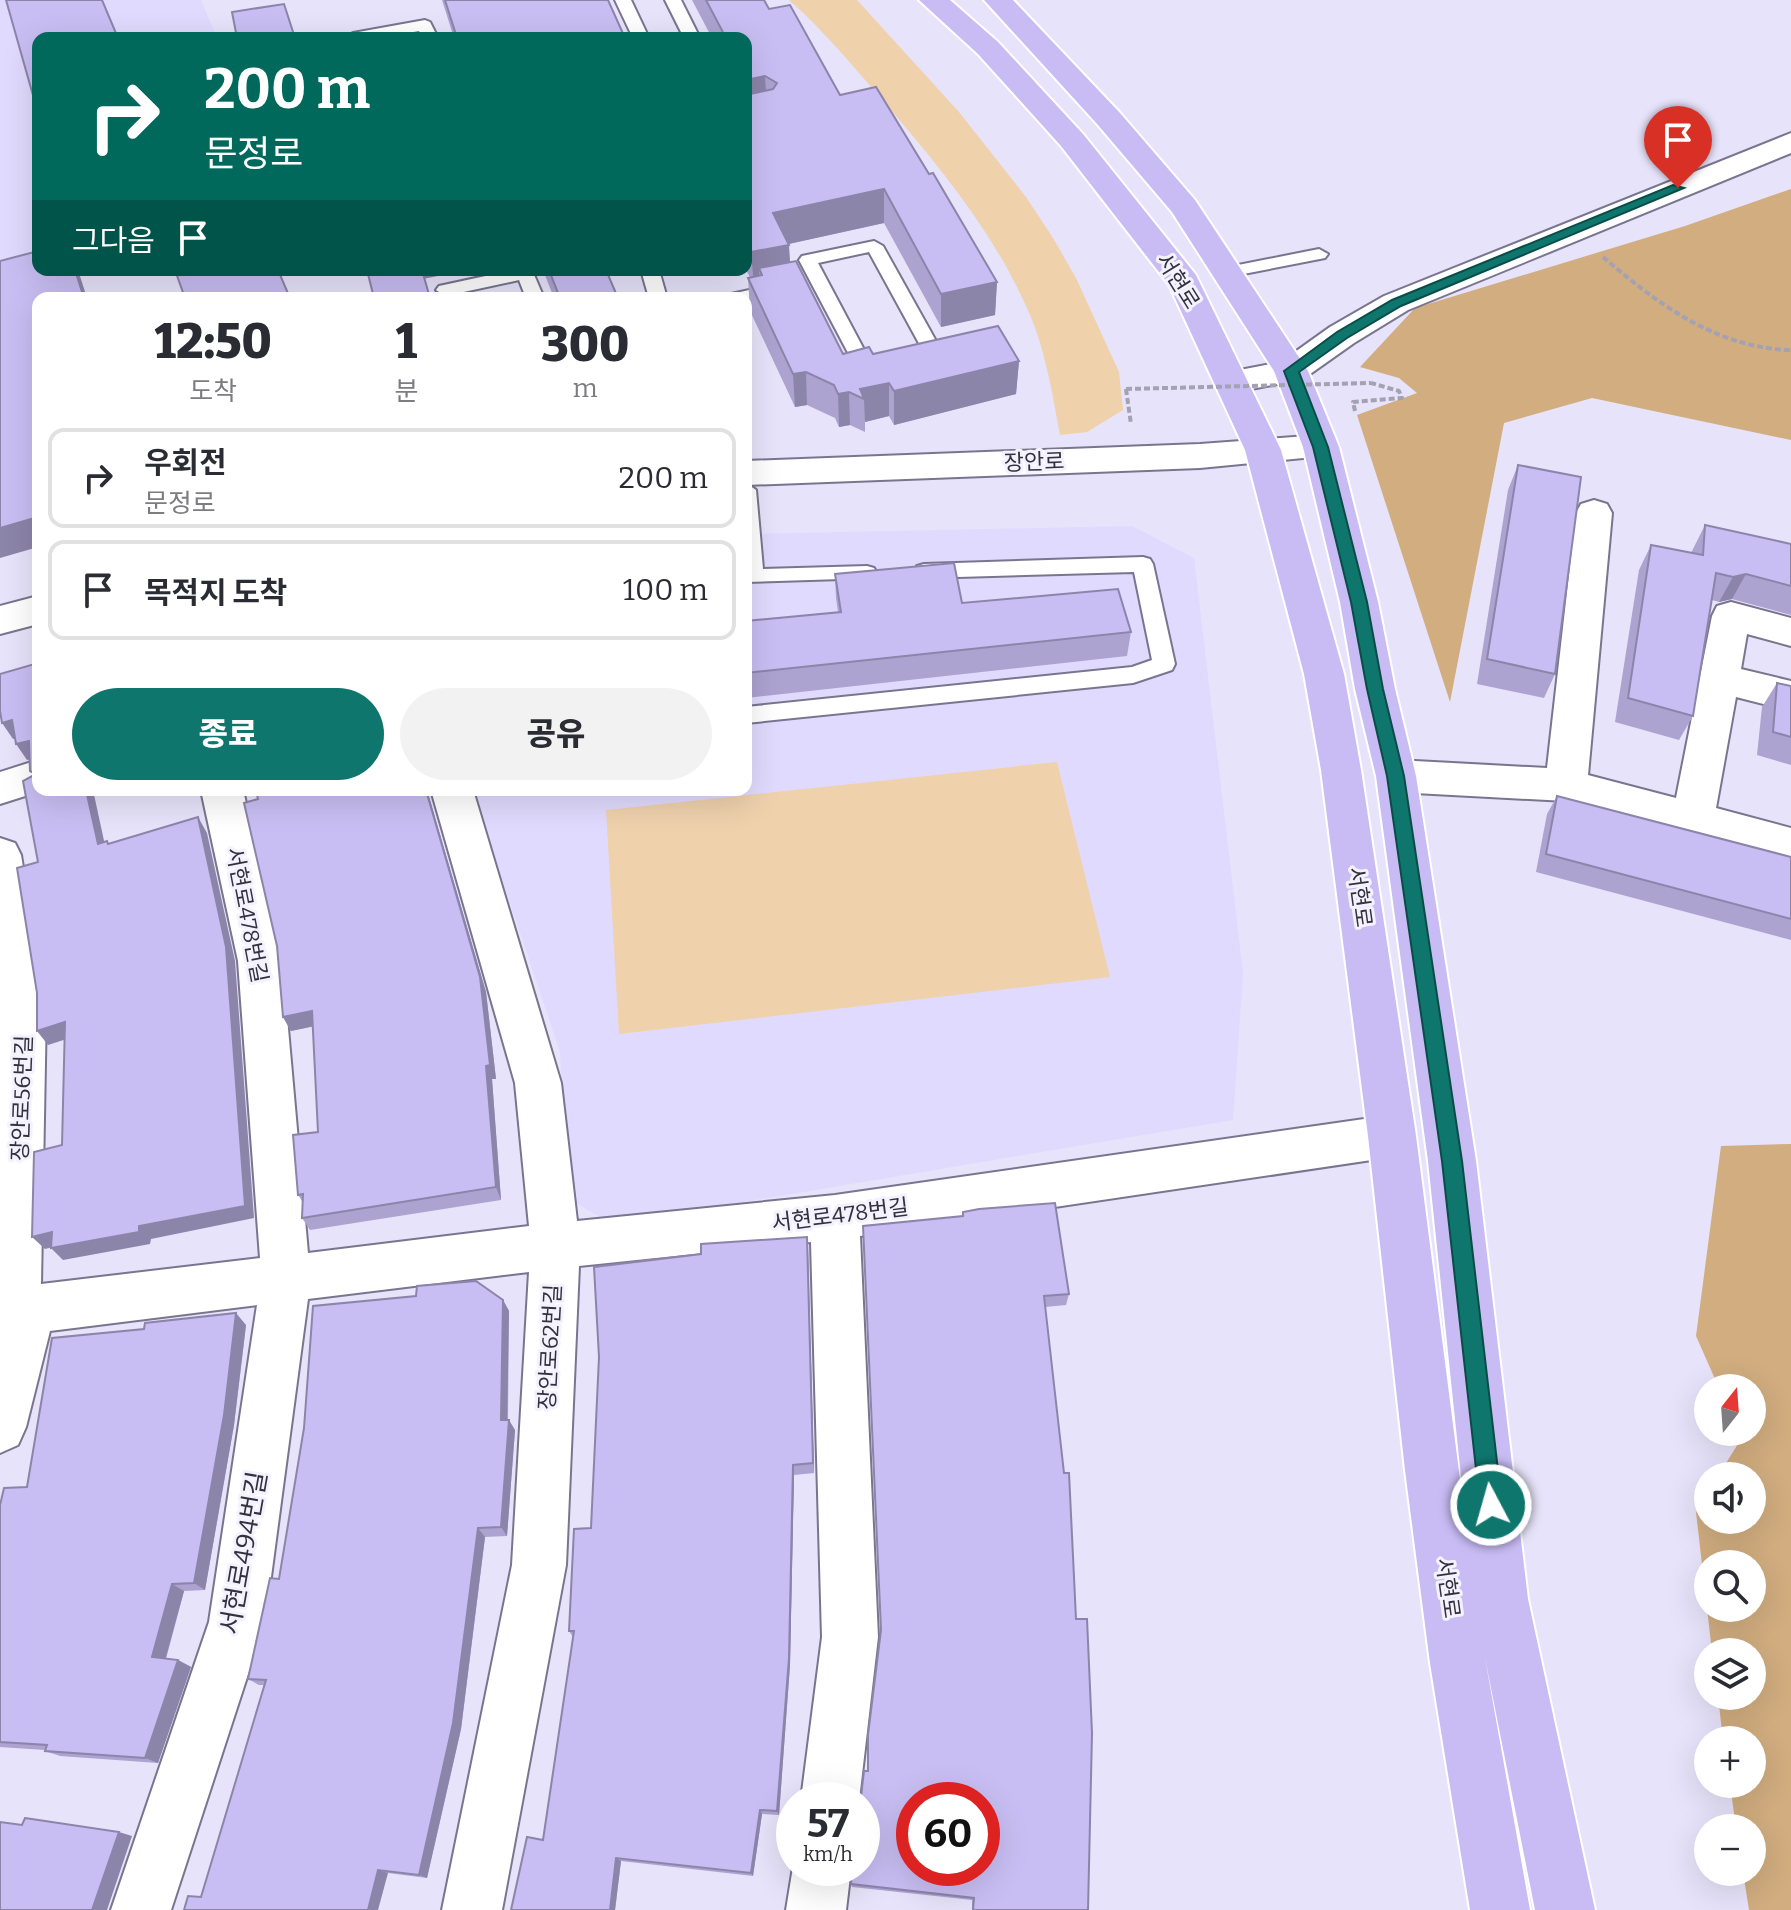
<!DOCTYPE html>
<html lang="ko">
<meta charset="utf-8">
<style>
body{margin:0;font-family:Bitter,"Noto Sans KR",serif;background:#f2f2f3;color:#2b2b33;height:100vh;display:flex;flex-direction:column;font-size:30px;white-space:nowrap}
*{box-sizing:border-box;margin:0}
p{font-size:26px;color:#7c7c81}
.icon{flex:none;width:44px;height:44px;fill:none;stroke:currentColor;stroke-width:2;stroke-linecap:round;stroke-linejoin:round}
.map{position:relative;flex:1;overflow:hidden}
.sheet{position:absolute;left:32px;top:292px;width:720px;height:504px;display:flex;flex-direction:column;background:#fff;border-radius:16px;box-shadow:0 8px 32px #0002}
.sheet>*{flex:none}
.top-card{position:absolute;left:32px;top:32px;width:720px;height:244px;border-radius:16px;box-shadow:0 8px 32px #0002;background:#00695c;color:#fff;overflow:hidden}
.needle{width:52px;rotate:17deg}
.fabs{position:absolute;left:1694px;top:1374px;display:grid;gap:16px}
.fabs a{display:grid;place-items:center;width:72px;height:72px;border-radius:50%;background:#fff;box-shadow:0 8px 32px #0002;font-size:40px}
.speed{position:absolute;left:776px;top:1782px;display:flex;gap:16px;font-size:40px;font-weight:700;text-align:center}
.speed>*{display:grid;place-content:center;width:104px;height:104px;border-radius:50%;background:#fff;box-shadow:0 8px 32px #0002;line-height:1}
.speed small{font-size:20px;font-weight:400}
.speed .limit{border:12px solid #d22;background:#fff;color:#111}
.pin{position:absolute;display:grid;place-items:center;width:68px;height:68px;color:#fff;margin:-82px -34px;border-radius:50% 50% 50% 0;rotate:-45deg;box-shadow:0 0 8px #0007}
.pin .icon{rotate:45deg}
.me{position:absolute;width:88px;margin:-44px;rotate:354deg;stroke-linejoin:round;filter:drop-shadow(0 0 6px #0008)}
.turn{display:flex;align-items:center;gap:28px;height:168px;padding:0 40px;font-size:36px}
.turn .icon{width:104px;height:104px;stroke-width:2.5}
.turn b{display:block;font-size:56px;line-height:68px}
.then{display:flex;align-items:center;height:76px;padding:0 40px;background:#0003;gap:16px;font-size:30px}
.eta{display:flex;justify-content:space-evenly;align-items:center;height:136px;text-align:center}
.eta b{font-size:48px;font-weight:800;line-height:56px}
.button{display:flex;gap:16px;margin-top:auto;padding:16px 40px}
.button a{flex:1;height:92px;border-radius:48px;background:#0f766e;color:#fff;font-size:32px;font-weight:800;line-height:92px;text-align:center}
.button a+a{background:#f2f2f3;color:#2b2b33}
ul{padding:0;list-style:none}
li{display:flex;align-items:center;gap:24px;height:100px;margin:0 16px 12px;padding:0 24px;border:4px solid #e1e1e2;border-radius:16px}
li div{flex:1}
li b{display:block;font-size:30px}
li em{font-style:normal}
.map>svg:first-child{display:block}
.built{fill:#e0dafe}
.green{fill:#efd1ac}
.forest{fill:#d1ad7f;fill-rule:evenodd}
.lines{fill:none;stroke-linecap:round;stroke-linejoin:round}
.lane-casing{stroke:#7a758f;stroke-width:4}
.street-casing{stroke:#7a758f;stroke-width:4}
.secondary-casing{stroke:#7a758f;stroke-width:4}
.primary-casing{stroke:#fff;stroke-width:4}
.path{stroke:#a4a1b3;stroke-width:4;stroke-dasharray:6 3;stroke-linecap:butt}
.lane{fill:#fff;fill-rule:evenodd}
.street{fill:#fff;fill-rule:evenodd}
.secondary{fill:#fff;fill-rule:evenodd}
.primary{fill:#c9bcf5;fill-rule:evenodd}
.path-bridge{stroke:#a4a1b3;stroke-width:4;stroke-dasharray:6 3;stroke-linecap:butt}
.wall{fill:#aca3d1}
.shaded-wall{fill:#8c85aa}
.building{fill:#c8bef3;stroke:#8c85aa;stroke-width:2;fill-rule:evenodd}
.route{fill:#0f766e;stroke:#0a4d48;stroke-width:2}
.labels{text-anchor:middle;dominant-baseline:central;stroke-width:6;stroke-linejoin:round;paint-order:stroke}
.street-label{font-size:22px;fill:#33313c;stroke:#f4f2fe}
.near-street-label{font-size:26px;fill:#33313c;stroke:#f4f2fe}
</style>
<div class="map">
<svg width="1791" height="1910" viewBox="0 0 1791 1910">
<rect width="100%" height="100%" fill="#e7e3fa"/>
<g class="built">
<polygon points="0,0 201,0 217,38 38,38 38,257 0,267"/>
<polygon points="1132,526 1194,558 1243,973 1233,1120 612,1224 569,1199 560,1052 472,790 746,790 746,534"/>
</g>
<g class="green">
<path d="M789 0H857L959 112 1026 197 1053 238 1076 278 1119 372 1123 410 1087 432 1060 435C1052 392 1045 346 1026 306 992 230 938 165 884 102 854 67 824 31 789 0Z"/>
<polygon points="1057,762 1110,977 619,1034 606,810"/>
</g>
<g class="forest">
<polygon points="1791,189 1791,440 1592,398 1504,423 1450,702 1357,415 1417,393 1399,378 1360,367 1415,308 1685,226"/>
<path d="M1791 1144V1910H1749L1743 1872H1752V1828H1736L1730 1784H1752V1740H1723L1718 1696H1752V1652H1712L1696 1512 1708 1492V1520H1752V1476H1718L1741 1439 1738 1432H1752V1388H1719L1696 1336 1721 1146ZM1708 1564H1752V1608H1708Z"/>
</g>
<g class="lines">
<g class="lane-casing">
<g id="lane">
<polygon points="615,0 631,0 649,38 633,38"/>
<polygon points="665,0 681,0 700,38 684,38"/>
<polygon points="425,20 430,22 438,38 422,38 419,31 379,38 345,38 353,33"/>
<path d="M874 241 883 246 941 350 939 354 864 372 855 366 799 260 802 256ZM869 252 921 347 869 359 818 263Z"/>
<polygon points="1319,249 1328,254 1325,258 1228,277 1219,272 1228,267"/>
<polygon points="513,270 532,270 544,298 526,298 519,280 445,296 436,290 439,286"/>
<polygon points="641,270 659,270 667,298 649,298"/>
<polygon points="781,283 790,289 787,293 746,302 746,298 728,298 731,294"/>
<polygon points="746,483 756,490 763,569 867,566 874,568 877,573 874,578 746,582"/>
<polygon points="1143,557 1150,559 1153,564 1175,664 1172,670 1133,683 746,723 746,707 1132,667 1152,660 1134,572 924,578 917,576 914,571 917,566 924,564"/>
</g>
</g>
<g class="street-casing">
<g id="street">
<polygon points="1791,133 1791,153 1408,310 1354,343 1303,379 1231,393 1219,390 1214,382 1219,374 1281,362 1330,327 1384,296"/>
<polygon points="1594,500 1607,504 1612,513 1588,775 1676,798 1712,616 1717,606 1731,602 1791,618 1791,646 1747,634 1741,669 1791,681 1791,711 1736,697 1716,808 1791,828 1791,862 1566,801 1396,792 1382,787 1376,776 1382,765 1396,760 1547,768 1576,513 1581,504"/>
<polygon points="38,760 38,790 44,790 0,804 0,772"/>
<polygon points="201,790 243,790 282,961 308,1253 529,1226 515,1083 431,790 473,790 561,1083 577,1221 835,1195 1392,1115 1409,1121 1416,1136 1409,1151 1392,1157 860,1236 878,1637 859,1800 801,1800 822,1637 811,1242 579,1266 566,1565 502,1910 442,1910 512,1565 529,1272 308,1299 265,1622 171,1910 111,1910 209,1622 257,1305 50,1331 26,1427 18,1445 0,1453 0,838 15,843 21,855 46,1008 41,1284 260,1258 238,961"/>
<polygon points="794,1861 794,1868 851,1868 846,1910 786,1910"/>
</g>
</g>
<g class="secondary-casing">
<g id="secondary">
<polygon points="1321,435 1334,439 1339,447 1334,455 1200,468 746,485 746,461 1200,444"/>
<polygon points="38,596 38,624 0,634 0,606"/>
</g>
</g>
<g class="primary-casing">
<polygon id="primary" points="919,0 950,0 998,42 1083,134 1196,275 1281,450 1344,674 1361,770 1416,1136 1467,1534 1428,1161 1376,776 1355,689 1340,602 1303,447 1274,371 1172,212 1098,125 984,0 1013,0 1120,113 1195,200 1308,371 1339,447 1378,602 1395,689 1416,776 1476,1161 1528,1599 1595,1910 1535,1910 1485,1658 1530,1910 1470,1910 1430,1663 1405,1470 1368,1136 1321,770 1304,674 1245,450 1169,285 1061,146 978,54"/>
</g>
<g class="path">
<path d="M1603 257C1658 304 1716 348 1791 350"/>
<polyline points="1126,389 1131,424"/>
<polyline points="1355,411 1353,402 1402,398 1399,391 1371,383"/>
</g>
<use href="#lane" class="lane"/>
<use href="#street" class="street"/>
<use href="#secondary" class="secondary"/>
<use href="#primary" class="primary"/>
<polyline class="path-bridge" points="1126,389 1371,383"/>
</g>
<g class="wall">
<polygon points="442,0 608,0 625,38 454,38"/>
<polygon points="692,0 764,0 769,9 840,95 929,174 997,282 995,315 941,327 884,223 788,244 790,262 843,354 873,354 1019,361 1016,394 894,425 889,416 865,422 865,432 850,425 839,427 835,418 807,405 795,407 750,311 748,278 750,277 746,270 746,38 712,38"/>
<polygon points="543,270 606,270 618,298 554,298"/>
<polygon points="1518,465 1555,674 1544,698 1477,684 1508,490"/>
<polygon points="1705,525 1791,544 1791,615 1732,599 1719,602 1712,600 1693,716 1679,740 1615,722 1639,570 1651,545 1691,553"/>
<polygon points="835,574 962,603 1131,632 1127,656 746,698 746,621 838,612 836,598"/>
<polygon points="1777,683 1791,686 1791,765 1757,755 1762,707"/>
<polygon points="427,790 486,992 496,1079 492,1079 501,1200 310,1230 302,1218 302,1201 298,1195 318,1132 313,1026 291,1031 283,1017 277,946 258,799"/>
<polygon points="1557,796 1791,857 1791,940 1536,872 1547,814"/>
<polygon points="963,1212 1069,1294 1066,1305 1045,1307 1088,1910 972,1910 972,1900 852,1887 851,1884 861,1796 868,1771"/>
<polygon points="807,1237 814,1473 794,1475 790,1665 779,1815 762,1814 753,1876 621,1861 615,1910 511,1910 543,1840 573,1637 569,1631 591,1528 701,1254"/>
<polygon points="503,1300 509,1311 508,1420 515,1430 507,1536 485,1537 461,1729 427,1878 388,1873 201,1897 264,1685 259,1685 248,1679 279,1579"/>
<polygon points="246,1325 234,1425 205,1590 184,1591 166,1659 178,1660 191,1667 158,1763 60,1756 45,1751 45,1750 0,1747 0,1505"/>
</g>
<g class="shaded-wall">
<polygon points="765,76 767,109 746,114 746,80"/>
<polygon points="884,189 884,223 775,247 773,213"/>
<polygon points="789,245 791,278 759,268 760,284 754,286 751,252"/>
<polygon points="75,270 78,270 87,298 84,298"/>
<polygon points="421,270 467,270 423,279"/>
<polygon points="997,282 995,315 941,327 941,294"/>
<polygon points="1019,361 1016,394 894,425 894,391"/>
<polygon points="806,372 807,405 795,407 793,374"/>
<polygon points="889,383 889,416 865,422 864,399 860,389"/>
<polygon points="849,392 850,425 839,427 838,394"/>
<polygon points="38,517 38,547 0,558 0,528"/>
<polygon points="1746,574 1732,599 1719,602 1733,577"/>
<polygon points="12,720 23,736 13,739 2,723"/>
<polygon points="29,741 38,758 27,760 16,744"/>
<polygon points="86,790 93,790 108,859 98,844"/>
<polygon points="427,790 486,992 496,1079 492,1079 501,1200 496,1187"/>
<polygon points="198,817 207,833 235,961 254,1218 151,1239 150,1244 63,1260 51,1248"/>
<polygon points="312,1011 320,1025 291,1031 283,1017"/>
<polygon points="65,1022 76,1036 48,1045 37,1031"/>
<polygon points="52,1232 64,1244 45,1249 32,1237"/>
<polygon points="807,1237 808,1249 814,1473 813,1463"/>
<polygon points="503,1300 509,1311 507,1430 501,1420"/>
<polygon points="236,1313 246,1325 234,1425 205,1590 194,1583"/>
<polygon points="509,1420 515,1430 507,1536 501,1527"/>
<polygon points="793,1465 794,1475 790,1665 779,1815 777,1811"/>
<polygon points="478,1528 485,1537 461,1729 427,1878 419,1875"/>
<polygon points="172,1584 184,1591 164,1664 152,1657"/>
<polygon points="178,1660 191,1667 158,1763 145,1758"/>
<polygon points="760,1810 762,1814 753,1876 751,1873"/>
<polygon points="119,1832 132,1836 107,1910 92,1910"/>
<polygon points="616,1858 621,1861 615,1910 610,1910"/>
<polygon points="378,1870 388,1873 378,1910 368,1910"/>
</g>
<g class="building">
<polygon points="6,0 102,0 118,38 38,38 38,113"/>
<polygon points="445,0 608,0 625,38 457,38"/>
<polygon points="706,0 764,0 769,9 790,5 840,95 876,87 929,174 933,173 997,282 941,294 884,189 773,213 789,245 751,252 746,242 746,95 773,89 777,83 765,76 746,80 746,38 726,38"/>
<polygon points="284,4 295,38 237,38 232,12"/>
<polygon points="38,251 38,270 75,270 84,298 38,298 38,517 0,528 0,261"/>
<polygon points="796,261 843,354 869,347 873,354 998,326 1019,361 894,391 889,383 860,389 864,399 849,392 838,394 834,385 806,372 793,374 748,278 762,275 759,268"/>
<polygon points="175,270 278,270 290,298 185,298"/>
<polygon points="367,270 422,270 430,298 374,298"/>
<polygon points="549,270 606,270 618,298 560,298"/>
<polygon points="1518,465 1581,477 1555,674 1487,659"/>
<polygon points="1705,525 1791,544 1791,586 1746,574 1733,577 1716,573 1693,716 1628,698 1651,545 1703,555"/>
<polygon points="954,563 962,603 1118,589 1131,632 746,673 746,621 841,612 835,574"/>
<polygon points="38,663 38,790 86,790 98,844 107,841 108,844 198,817 226,947 245,1206 139,1226 139,1232 51,1248 52,1232 32,1237 34,1152 62,1145 65,1022 37,1031 37,993 17,868 38,862 23,781 36,774 30,771 29,741 16,744 12,720 2,723 0,711 0,674"/>
<polygon points="1777,683 1791,686 1791,737 1773,732"/>
<polygon points="256,790 426,790 480,977 490,1065 486,1066 496,1187 302,1218 303,1194 298,1195 293,1135 318,1132 312,1011 283,1017 277,946 244,803 258,799"/>
<polygon points="1557,796 1791,857 1791,919 1546,854"/>
<path d="M1055 1203 1069 1294 1044 1296 1064 1473H1069L1076 1619H1087L1092 1733 1088 1910H973L974 1898 851 1884 852 1868H862V1800H856V1798L861 1796 864 1771H868V1735L881 1630 863 1226 963 1216V1212L979 1209ZM914 1800H982V1868H914Z"/>
<polygon points="807,1237 813,1463 793,1465 789,1658 777,1811 760,1810 751,1873 616,1858 610,1910 511,1910 527,1837 543,1840 574,1631 569,1631 574,1529 591,1528 599,1357 594,1267 701,1254 701,1244"/>
<polygon points="476,1281 503,1300 501,1420 509,1420 501,1527 478,1528 453,1723 419,1875 378,1870 368,1910 184,1910 188,1896 201,1897 266,1680 248,1679 270,1578 279,1579 304,1428 313,1306 416,1296 417,1286"/>
<polygon points="236,1313 224,1415 194,1583 172,1584 152,1657 178,1660 145,1758 45,1751 47,1745 0,1742 0,1505 4,1488 27,1487 52,1338 144,1329 145,1323"/>
<polygon points="25,1818 119,1832 92,1910 0,1910 0,1822 22,1825"/>
</g>
<polygon class="route" points="1673,185 1684,188 1401,306 1347,338 1299,372 1328,447 1367,602 1383,689 1404,776 1462,1161 1502,1505 1499,1513 1491,1516 1483,1513 1480,1505 1442,1161 1387,776 1367,689 1351,602 1313,447 1284,371 1337,332 1392,300"/>
<g class="labels">
<g class="street-label">
<text transform="translate(1178 281) rotate(58)">서현로</text>
<text transform="translate(1034 462) rotate(-2)">장안로</text>
<text transform="translate(1360 897) rotate(82)">서현로</text>
<text transform="translate(247 915) rotate(79)">서현로478번길</text>
<text transform="translate(22 1098) rotate(-88)">장안로56번길</text>
<text transform="translate(840 1215) rotate(-7)">서현로478번길</text>
<text transform="translate(550 1347) rotate(-87)">장안로62번길</text>
<text transform="translate(1448 1588) rotate(82)">서현로</text>
</g>
<g class="near-street-label">
<text transform="translate(244 1553) rotate(-80)">서현로494번길</text>
</g>
</g>
</svg>
<div class="fabs">
<a><svg class="needle" viewBox="-14 -14 28 28"><path d="M0-13l5 13h-10z" fill="#e53935"/><path d="M0 13l5-13h-10z" fill="#7c7c81"/></svg></a>
<a><svg class="icon" aria-label="sound" viewBox="0 0 24 24"><path d="M4 9h4l5-4v14l-5-4H4zM17 9q2 3 0 6"/></svg></a>
<a><svg class="icon" aria-label="search" viewBox="0 0 24 24"><circle cx="10" cy="10" r="6"/><path d="M15 15l6 6"/></svg></a>
<a><svg class="icon" aria-label="layers" viewBox="0 0 24 24"><path d="M12 4l9 5-9 5-9-5zM3 14l9 5 9-5"/></svg></a>
<a>+</a>
<a>−</a>
</div>
<div class="speed"><div>57<small>km/h</small></div><div class="limit">60</div></div>
<div class="pin" style="left:1678px;top:188px;background:#d93025"><svg class="icon" aria-label="arrive" viewBox="0 0 24 24"><path d="M6 21V4h12l-3 4 3 4H6"/></svg></div>
<svg class="me" style="left:1491px;top:1505px" viewBox="-20 -20 40 40"><circle r="17" fill="#0f766e" stroke="#fff" stroke-width="3"/><path d="M0-11L8 9 0 5-8 9z" fill="#fff"/></svg>
<div class="top-card">
<div class="turn"><svg class="icon" aria-label="right" viewBox="0 0 24 24"><path d="M7 20v-9h11M14 6l5 5-5 5"/></svg><div><b>200 m</b>문정로</div></div>
<div class="then">그다음<svg class="icon" aria-label="arrive" viewBox="0 0 24 24"><path d="M6 21V4h12l-3 4 3 4H6"/></svg></div>
</div>
<section class="sheet">
<div class="eta">
<div><b>12:50</b><p>도착</p></div>
<div><b>1</b><p>분</p></div>
<div><b>300</b><p>m</p></div>
</div>
<ul>
<li><svg class="icon" aria-label="right" viewBox="0 0 24 24"><path d="M7 20v-9h11M14 6l5 5-5 5"/></svg><div><b>우회전</b><p>문정로</p></div><em>200 m</em></li>
<li><svg class="icon" aria-label="arrive" viewBox="0 0 24 24"><path d="M6 21V4h12l-3 4 3 4H6"/></svg><div><b>목적지 도착</b></div><em>100 m</em></li>
</ul>
<div class="button"><a>종료</a><a>공유</a></div>
</section>
</div>
